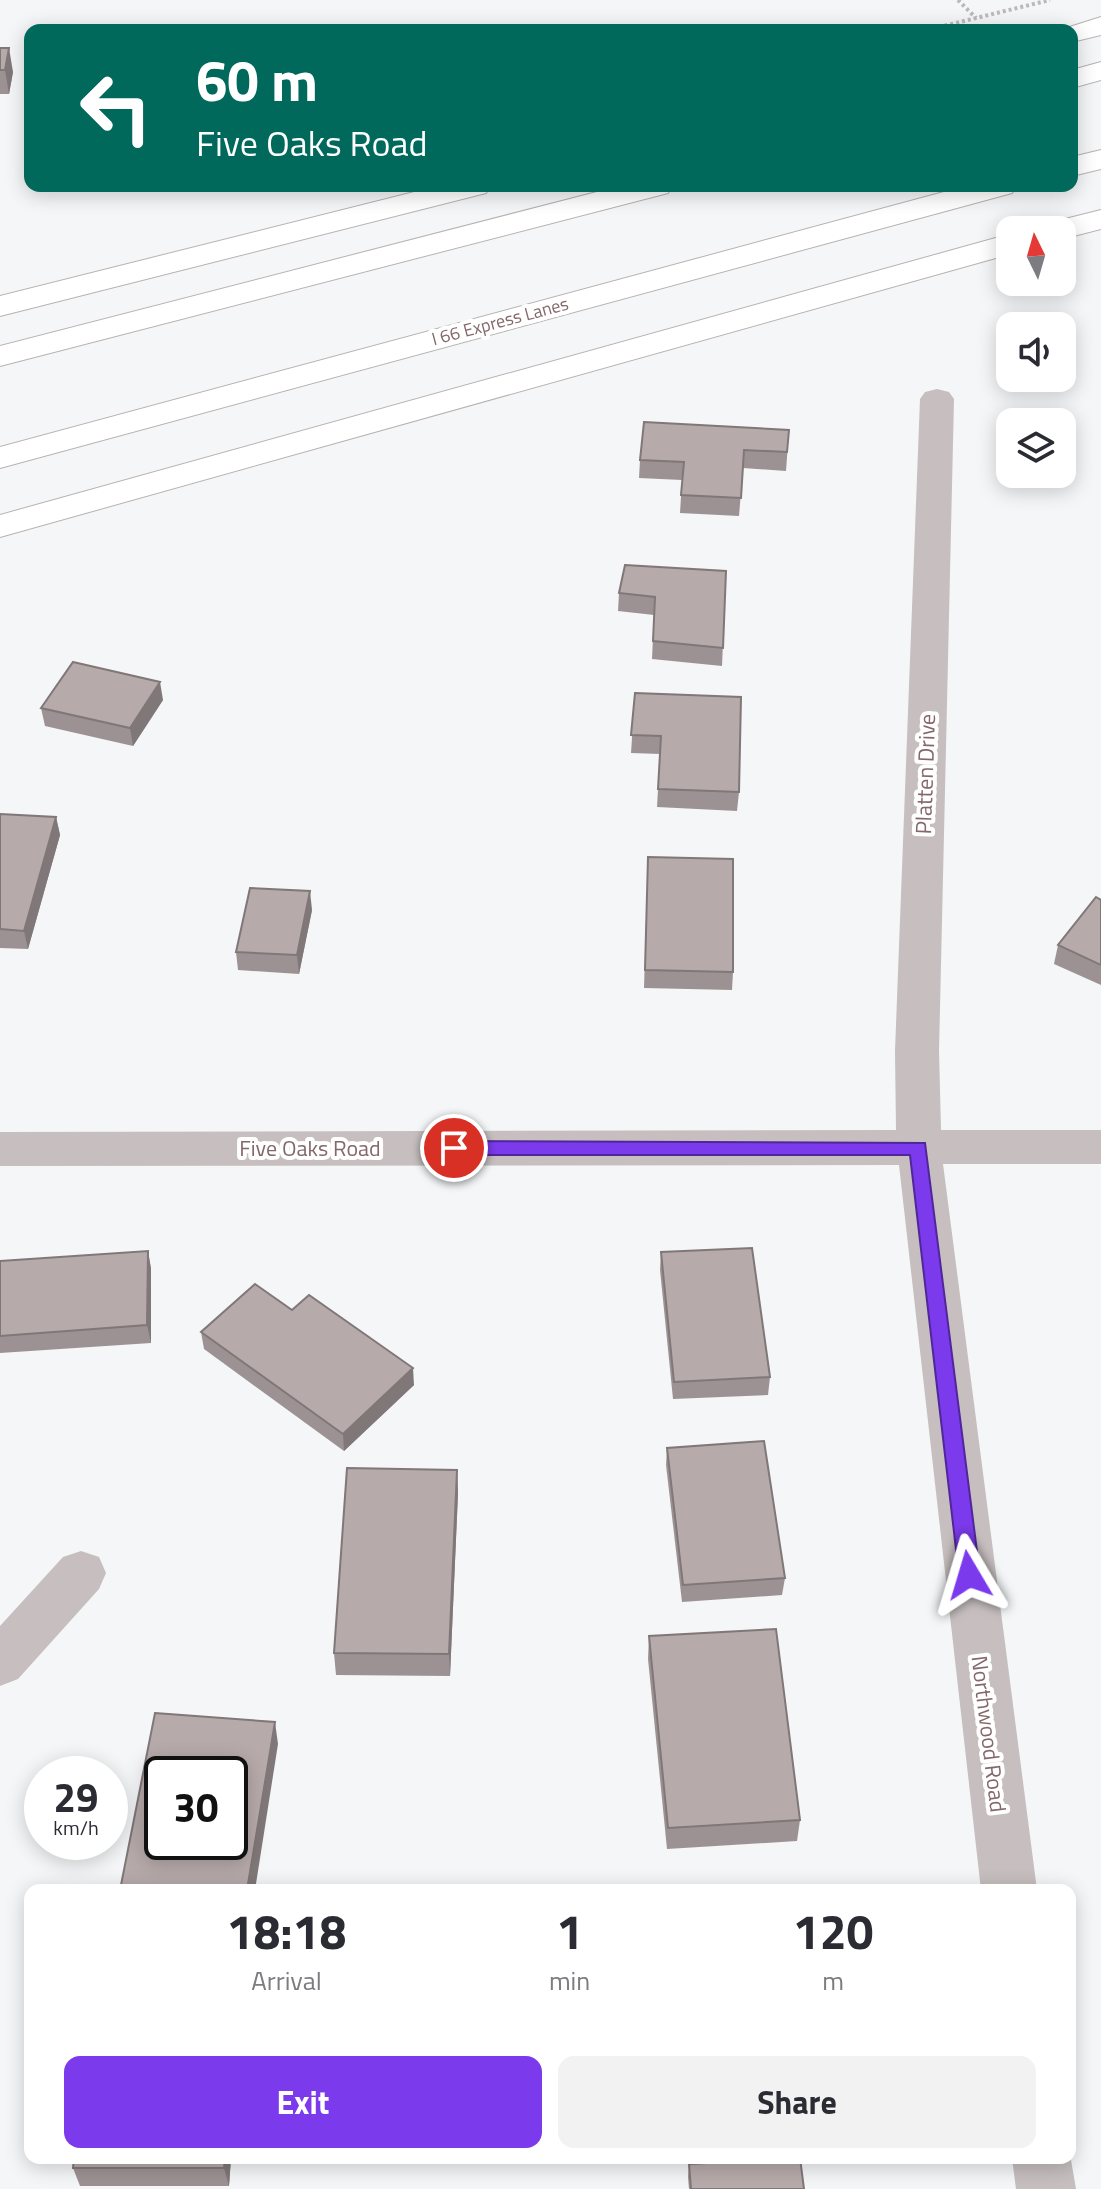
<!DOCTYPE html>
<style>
body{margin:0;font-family:"Titillium Web",sans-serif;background:#f2f2f3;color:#2b2b33;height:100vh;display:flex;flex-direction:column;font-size:30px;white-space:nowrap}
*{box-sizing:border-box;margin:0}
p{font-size:26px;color:#7c7c81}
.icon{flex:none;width:44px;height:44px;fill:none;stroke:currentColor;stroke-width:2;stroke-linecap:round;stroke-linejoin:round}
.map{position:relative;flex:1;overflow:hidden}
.sheet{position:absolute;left:24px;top:1884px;width:1052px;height:280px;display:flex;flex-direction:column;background:#fff;border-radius:16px;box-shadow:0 4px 20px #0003}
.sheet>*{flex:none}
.hud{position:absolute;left:24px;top:24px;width:1054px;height:168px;border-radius:16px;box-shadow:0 4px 20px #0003;background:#00695c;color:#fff;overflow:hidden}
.needle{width:52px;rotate:355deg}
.controls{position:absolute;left:996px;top:216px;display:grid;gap:16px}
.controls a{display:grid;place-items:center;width:80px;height:80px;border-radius:16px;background:#fff;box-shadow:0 4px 20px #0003;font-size:40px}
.speed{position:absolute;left:24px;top:1756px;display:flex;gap:16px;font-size:40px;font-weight:700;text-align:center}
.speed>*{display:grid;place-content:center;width:104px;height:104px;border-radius:50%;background:#fff;box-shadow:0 4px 20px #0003;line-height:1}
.speed small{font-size:20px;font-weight:400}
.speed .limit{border:4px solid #111;border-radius:12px;background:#fff;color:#111}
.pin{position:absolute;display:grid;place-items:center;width:68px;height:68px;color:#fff;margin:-34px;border:4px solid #fff;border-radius:50%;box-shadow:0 2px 8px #0007}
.me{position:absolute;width:88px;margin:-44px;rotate:353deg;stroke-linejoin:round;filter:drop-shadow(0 0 6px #0008)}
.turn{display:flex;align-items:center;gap:28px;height:168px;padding:0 40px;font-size:36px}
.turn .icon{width:104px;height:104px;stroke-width:2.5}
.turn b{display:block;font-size:56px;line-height:68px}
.eta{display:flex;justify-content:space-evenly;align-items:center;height:136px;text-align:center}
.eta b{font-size:48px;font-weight:700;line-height:56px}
.button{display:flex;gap:16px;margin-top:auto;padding:16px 40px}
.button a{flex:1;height:92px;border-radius:16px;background:#7c3aed;color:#fff;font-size:32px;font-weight:700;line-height:92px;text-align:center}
.button a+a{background:#f2f2f3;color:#2b2b33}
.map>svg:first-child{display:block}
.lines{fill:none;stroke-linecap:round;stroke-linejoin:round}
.highway-casing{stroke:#b9b2b2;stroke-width:2}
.path{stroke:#beb9b9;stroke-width:4;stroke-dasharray:3 3;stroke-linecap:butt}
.street{fill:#c6bebf;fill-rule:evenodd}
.highway{fill:#fff;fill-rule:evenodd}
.wall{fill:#9d9293}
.shaded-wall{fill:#807778}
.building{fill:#b7aaab;stroke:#807778;stroke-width:2;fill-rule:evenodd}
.route{fill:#7c3aed;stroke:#51269a;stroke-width:2}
.labels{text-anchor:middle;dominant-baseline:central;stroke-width:8;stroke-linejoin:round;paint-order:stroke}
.far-street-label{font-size:18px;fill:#846869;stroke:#fff}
.street-label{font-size:22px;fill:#846869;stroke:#fff}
</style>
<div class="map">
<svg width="1101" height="2189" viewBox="0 0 1101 2189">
<rect width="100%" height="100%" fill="#f4f6f7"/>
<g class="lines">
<g class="highway-casing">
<g id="highway">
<polygon points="1101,17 1101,35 1072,42 1072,30 1060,30"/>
<polygon points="1101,62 1101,80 1072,88 1072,70"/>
<polygon points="1101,150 1101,169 1072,176 1072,157"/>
<polygon points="438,186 491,186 486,193 0,316 0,296"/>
<polygon points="620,186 673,186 668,193 0,366 0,346"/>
<polygon points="966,186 1017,186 1012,193 0,468 0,447"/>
<polygon points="1101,210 1101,229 1062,239 1062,230 1044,230 1049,223"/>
<polygon points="1010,234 1010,254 0,537 0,515"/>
</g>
</g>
<g class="path">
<polyline points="958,0 976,18"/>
<polyline points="927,30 1050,0"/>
</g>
<g class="street">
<polygon points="937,389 949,392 954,399 939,1051 941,1130 1101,1130 1101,1164 943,1164 1037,1890 981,1890 899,1165 0,1166 0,1132 896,1130 895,1051 920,399 925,392"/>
<polygon points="81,1551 99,1557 106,1573 99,1589 18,1679 0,1686 0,1626 63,1557"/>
<polygon points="1070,2154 1076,2189 1016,2189 1012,2158 1070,2158"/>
</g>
<use href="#highway" class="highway"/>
</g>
<g class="wall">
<polygon points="0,48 13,72 9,94 0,94"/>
<polygon points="789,430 786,471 743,468 739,516 680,513 682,480 639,478 640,460"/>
<polygon points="726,571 722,666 652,659 654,615 618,611 619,593"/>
<polygon points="635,693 739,792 737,811 657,807 660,754 631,753"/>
<polygon points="163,700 133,746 45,726 41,708"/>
<polygon points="0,814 56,817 60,835 28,949 0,948"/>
<polygon points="648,857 733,972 732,990 644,988"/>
<polygon points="1101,900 1101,985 1054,964 1058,945"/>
<polygon points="312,910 299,974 238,970 236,952"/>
<polygon points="148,1251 151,1269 151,1343 0,1353 0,1261"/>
<polygon points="661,1252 770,1377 768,1395 673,1399 660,1270"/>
<polygon points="292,1310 414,1385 344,1451 204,1349 201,1332"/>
<polygon points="667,1448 785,1578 782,1595 682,1602 666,1465"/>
<polygon points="457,1470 458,1493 450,1676 336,1675 334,1653"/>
<polygon points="649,1636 800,1820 797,1841 667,1849 648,1659"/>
<polygon points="74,2158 231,2158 229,2186 80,2186 73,2168"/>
<polygon points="689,2164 804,2189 689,2189 688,2177"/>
</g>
<g class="shaded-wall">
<polygon points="9,48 13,72 9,94 5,70"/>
<polygon points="160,682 163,700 133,746 130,728"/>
<polygon points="56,817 60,835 28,949 24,931"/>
<polygon points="310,891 312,910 299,974 297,955"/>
<polygon points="148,1251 151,1269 151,1343 147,1325"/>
<polygon points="413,1368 414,1385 344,1451 343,1434"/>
<polygon points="457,1470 458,1493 450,1676 449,1654"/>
<polygon points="275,1722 278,1744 255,1890 247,1890"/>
<polygon points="225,2158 231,2158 229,2186 224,2168"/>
</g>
<g class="building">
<polygon points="0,48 9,48 5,70 0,70"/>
<polygon points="644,422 789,430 787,452 744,450 741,498 681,495 684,462 640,460"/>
<polygon points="625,565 726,571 723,648 653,641 655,597 619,593"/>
<polygon points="73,662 160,682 130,728 41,708"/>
<polygon points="635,693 741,697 739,792 658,789 661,736 631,735"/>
<polygon points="0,814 56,817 24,931 0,929"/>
<polygon points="648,857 733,859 733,972 645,970"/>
<polygon points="250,888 310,891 297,955 236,952"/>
<polygon points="1096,897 1101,900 1101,965 1058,945"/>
<polygon points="752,1248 770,1377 674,1382 661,1252"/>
<polygon points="148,1251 147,1325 0,1336 0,1261"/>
<polygon points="255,1284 292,1310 309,1295 413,1368 343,1434 201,1332"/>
<polygon points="764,1441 785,1578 683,1585 667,1448"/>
<polygon points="347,1468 457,1470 449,1654 334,1653"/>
<polygon points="776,1629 800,1820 668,1828 649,1636"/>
<path d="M155 1713 275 1722 247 1890H120ZM162 1774H230V1842H162Z"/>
<polygon points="74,2158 225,2158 224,2168 73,2168"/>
<polygon points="800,2158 804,2189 691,2189 689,2164"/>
</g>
<polygon class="route" points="454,1141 925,1143 980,1575 977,1581 969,1584 962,1581 959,1575 910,1155 454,1155 445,1148"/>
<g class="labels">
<g class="far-street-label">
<text transform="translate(500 321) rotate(-15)">I 66 Express Lanes</text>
</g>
<g class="street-label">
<text transform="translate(925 774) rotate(-88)">Platten Drive</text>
<text x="310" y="1148">Five Oaks Road</text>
<text transform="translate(989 1734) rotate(83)">Northwood Road</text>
</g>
</g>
</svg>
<div class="controls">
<a><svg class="needle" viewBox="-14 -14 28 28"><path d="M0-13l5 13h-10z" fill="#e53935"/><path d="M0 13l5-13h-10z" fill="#7c7c81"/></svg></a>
<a><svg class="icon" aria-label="sound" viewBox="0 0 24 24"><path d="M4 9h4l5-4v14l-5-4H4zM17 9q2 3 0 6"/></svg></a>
<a><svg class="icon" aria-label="layers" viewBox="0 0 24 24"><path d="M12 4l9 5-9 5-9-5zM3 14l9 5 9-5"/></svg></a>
</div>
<div class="speed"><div>29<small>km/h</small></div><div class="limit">30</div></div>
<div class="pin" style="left:454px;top:1148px;background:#d93025"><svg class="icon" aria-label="arrive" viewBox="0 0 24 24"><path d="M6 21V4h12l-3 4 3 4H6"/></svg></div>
<svg class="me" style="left:969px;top:1575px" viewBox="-20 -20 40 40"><path d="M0-17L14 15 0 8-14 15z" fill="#7c3aed" stroke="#fff" stroke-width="4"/></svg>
<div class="hud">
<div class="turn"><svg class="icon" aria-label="left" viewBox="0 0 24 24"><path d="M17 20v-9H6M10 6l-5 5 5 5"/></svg><div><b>60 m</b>Five Oaks Road</div></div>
</div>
<section class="sheet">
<div class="eta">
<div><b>18:18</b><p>Arrival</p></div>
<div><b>1</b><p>min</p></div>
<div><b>120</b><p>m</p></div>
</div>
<div class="button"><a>Exit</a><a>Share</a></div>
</section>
</div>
